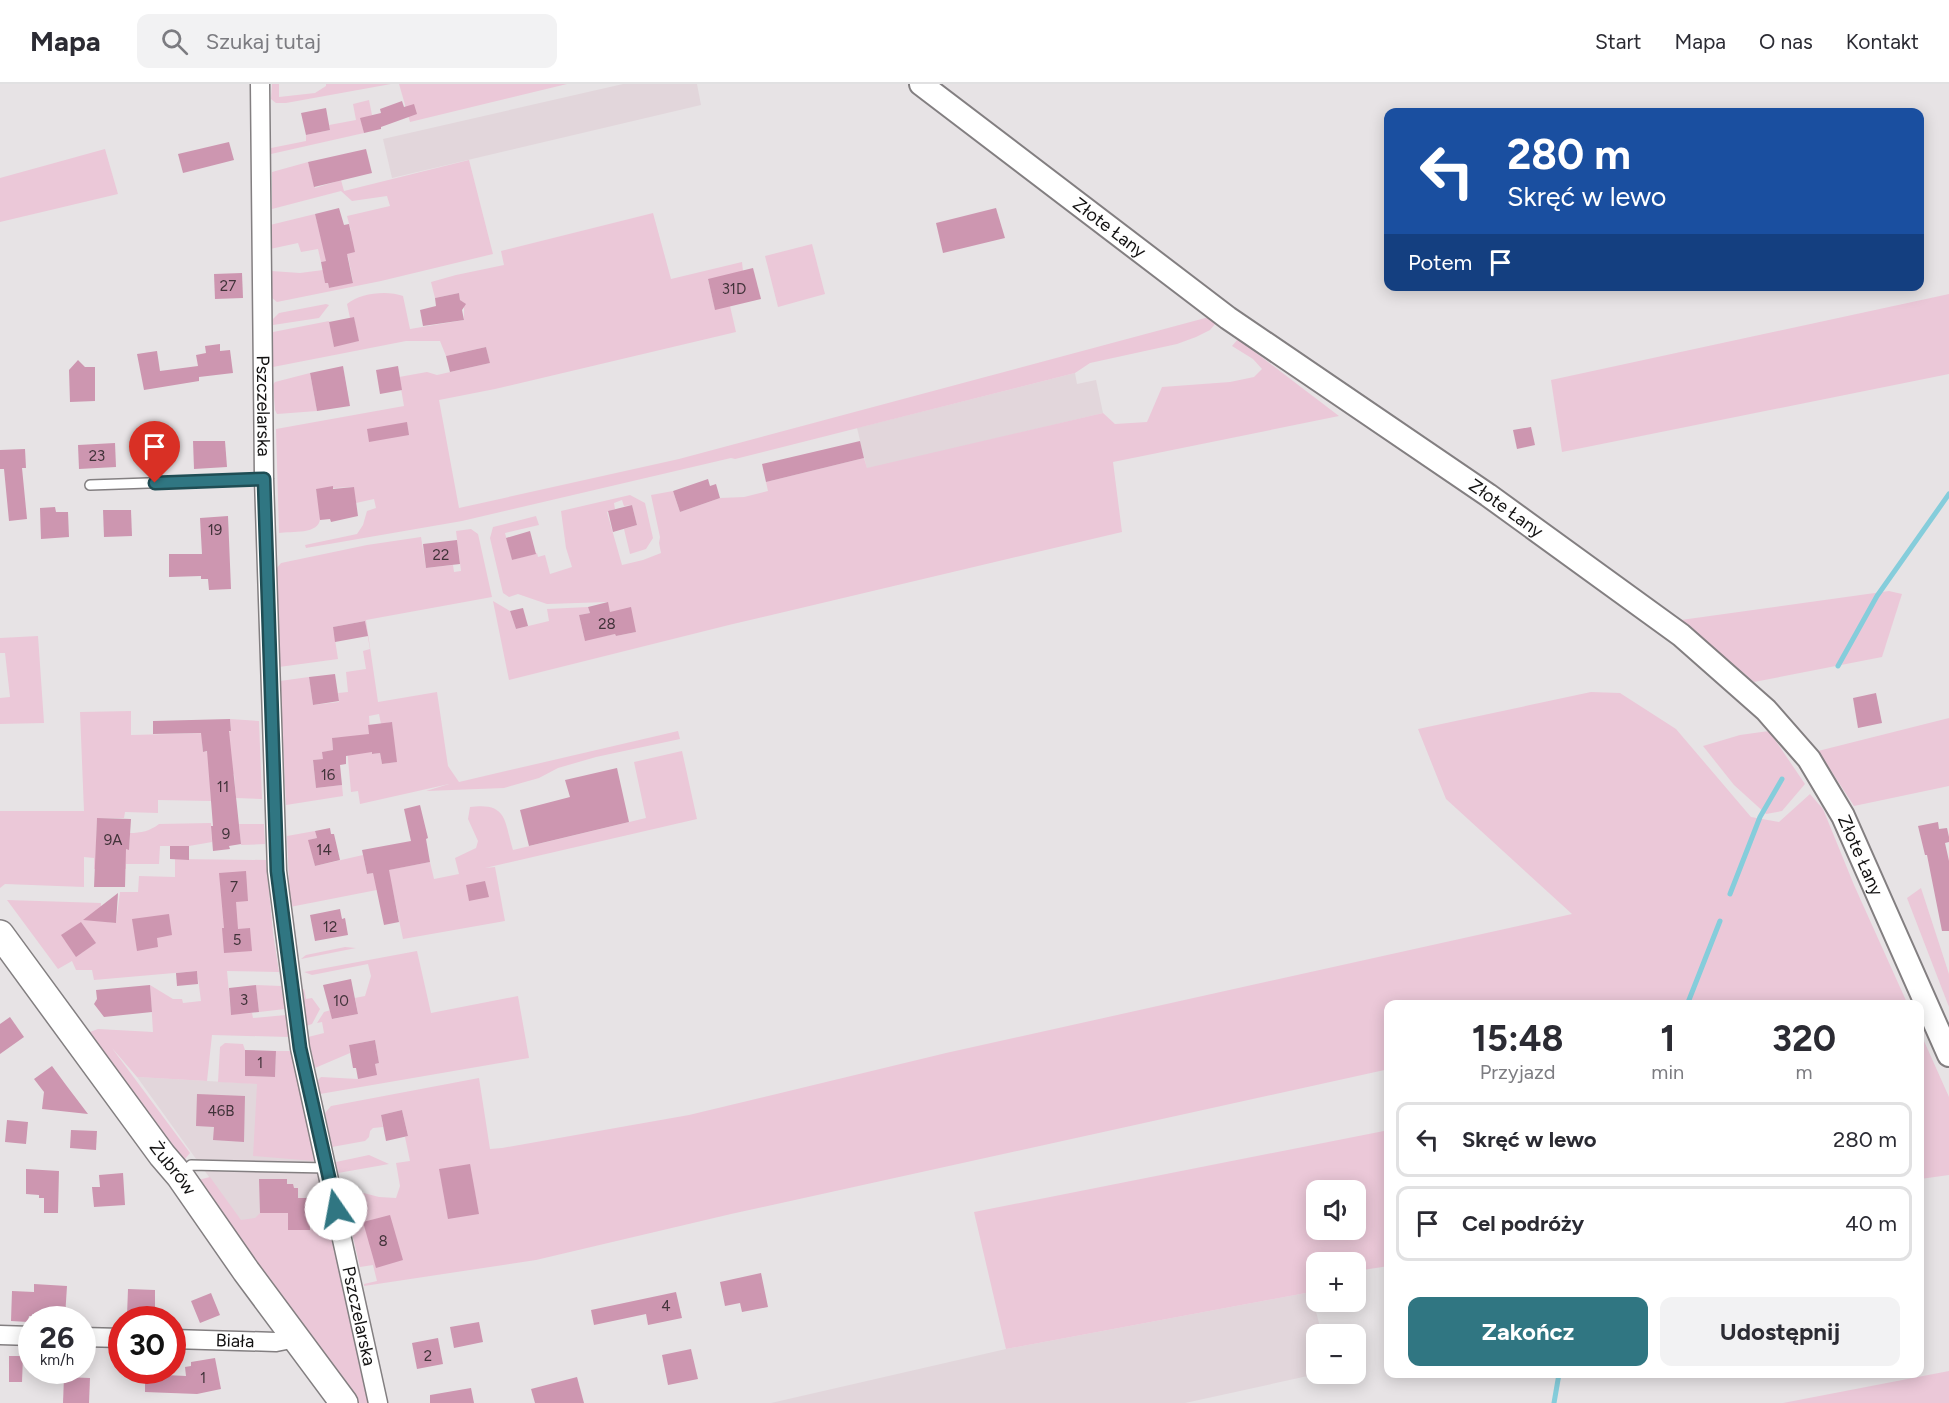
<!DOCTYPE html>
<html lang="pl">
<meta charset="utf-8">
<style>
body{margin:0;font-family:Figtree,sans-serif;background:#f2f2f3;color:#2b2b33;height:100vh;display:flex;flex-direction:column;font-size:22px;white-space:nowrap}
*{box-sizing:border-box;margin:0}
p{font-size:20px;color:#7c7c81}
.icon{flex:none;width:33px;height:33px;fill:none;stroke:currentColor;stroke-width:2;stroke-linecap:round;stroke-linejoin:round}
.map{position:relative;flex:1;overflow:hidden}
.drawer{position:absolute;left:1384px;top:916px;width:540px;height:378px;display:flex;flex-direction:column;background:#fff;border-radius:12px;box-shadow:0 3px 15px #0003}
.drawer>*{flex:none}
.guide{position:absolute;left:1384px;top:24px;width:540px;height:183px;border-radius:12px;box-shadow:0 3px 15px #0003;background:#1a4fa0;color:#fff;overflow:hidden}
.controls{position:absolute;left:1306px;top:1096px;display:grid;gap:12px}
.controls a{display:grid;place-items:center;width:60px;height:60px;border-radius:12px;background:#fff;box-shadow:0 3px 15px #0003;font-size:30px}
.speed{position:absolute;left:18px;top:1222px;display:flex;gap:12px;font-size:30px;font-weight:700;text-align:center}
.speed>*{display:grid;place-content:center;width:78px;height:78px;border-radius:50%;background:#fff;box-shadow:0 3px 15px #0003;line-height:1}
.speed small{font-size:15px;font-weight:400}
.speed .limit{border:9px solid #d22;background:#fff;color:#111}
.pin{position:absolute;display:grid;place-items:center;width:51px;height:51px;color:#fff;margin:-62px -26px;border-radius:50% 50% 50% 0;rotate:-45deg;box-shadow:0 0 6px #0007}
.pin .icon{rotate:45deg}
.me{position:absolute;width:66px;margin:-33px;rotate:348deg;stroke-linejoin:round;filter:drop-shadow(0 0 4px #0008)}
.turn{display:flex;align-items:center;gap:21px;height:126px;padding:0 24px;font-size:27px}
.turn .icon{width:78px;height:78px;stroke-width:2.5}
.turn b{display:block;font-size:42px;line-height:51px}
.then{display:flex;align-items:center;height:57px;padding:0 24px;background:#0003;gap:12px;font-size:22px}
.eta{display:flex;justify-content:space-evenly;align-items:center;height:102px;text-align:center}
.eta b{font-size:36px;font-weight:700;line-height:42px}
.primary-button{display:flex;gap:12px;margin-top:auto;padding:12px 24px}
.primary-button a{flex:1;height:69px;border-radius:12px;background:#307682;color:#fff;font-size:24px;font-weight:700;line-height:69px;text-align:center}
.primary-button a+a{background:#f2f2f3;color:#2b2b33}
ul{padding:0;list-style:none}
li{display:flex;align-items:center;gap:18px;height:75px;margin:0 12px 9px;padding:0 12px;border:3px solid #e1e1e2;border-radius:12px}
li div{flex:1}
li b{display:block;font-size:22px}
li em{font-style:normal}
header{display:flex;align-items:center;gap:36px;box-sizing:border-box;height:84px;padding:0 30px;background:#fff;border-bottom:2px solid #e1e1e2}
header strong{font-size:28px}
nav{display:flex;gap:33px;margin-inline-start:auto;font-size:21px}
.search{width:420px;height:54px;background:#f2f2f3;display:flex;align-items:center;gap:15px;box-sizing:border-box;padding:0 21px;border-radius:12px;color:#7c7c81;font-size:22px}
.map>svg:first-child{display:block}
.built{fill:#e2d6db}
.green{fill:#ebc8d8;fill-rule:evenodd}
.lines{fill:none;stroke-linecap:round;stroke-linejoin:round}
.stream{stroke:#85cddb;stroke-width:5}
.building{fill:#cd96b0}
.service-casing{stroke:#837f81;stroke-width:12}
.minor-casing{stroke:#837f81;stroke-width:21}
.tertiary-casing{stroke:#837f81;stroke-width:26}
.secondary-casing{stroke:#837f81;stroke-width:30}
.service{stroke:#fff;stroke-width:9}
.minor{stroke:#fff;stroke-width:18}
.tertiary{stroke:#fff;stroke-width:22}
.secondary{stroke:#fff;stroke-width:27}
.route-casing{stroke:#1f4d54;stroke-width:15}
.route{stroke:#307682;stroke-width:10}
.labels{text-anchor:middle;dominant-baseline:central;stroke-width:4.5;stroke-linejoin:round;paint-order:stroke}
.number-label{font-size:15px;fill:#42333a}
.street-label{font-size:18px;fill:#131212;stroke:#f4f0f2}
</style>
<header>
<strong>Mapa</strong>
<div class="search"><svg class="icon" aria-label="search" viewBox="0 0 24 24"><circle cx="10" cy="10" r="6"/><path d="M15 15l6 6"/></svg>Szukaj tutaj</div>
<nav><a>Start</a><a>Mapa</a><a>O nas</a><a>Kontakt</a></nav>
</header>
<div class="map">
<svg width="1949" height="1319" viewBox="0 0 1949 1319">
<rect width="100%" height="100%" fill="#e7e3e5"/>
<g class="built">
<polygon points="623,0 697,0 701,21 392,94 383,55"/>
<polygon points="1075,289 1077,300 1096,296 1103,329 867,385 857,344"/>
<polygon points="137,993 298,1002 367,1311 191,1068"/>
<polygon points="1311,1208 1322,1251 1317,1251 1317,1290 1185,1319 771,1319 1006,1265"/>
</g>
<g class="green">
<polygon points="272,0 279,0 279,13 315,9 326,2 326,0 391,0 286,19 276,19 271,15"/>
<polygon points="399,0 567,0 410,38"/>
<polygon points="369,16 372,31 361,35 364,49 271,70 271,64 306,57 306,51 330,46 329,41 356,36 353,20"/>
<polygon points="105,65 118,110 0,138 0,94"/>
<polygon points="469,76 493,170 381,197 277,218 271,213 271,187 300,189 323,186 325,199 328,199 329,204 353,198 348,172 321,178 318,165 301,168 298,159 270,165 270,141 315,130 321,154 351,147 347,132 390,122 387,112 352,117 341,107 272,125 272,88 308,78 315,104 341,96 344,107"/>
<path d="M653 129 671 195 742 178 743 187 708 196 715 225 730 222 736 248 495 305 439 316 459 424 679 375 1209 233 1216 239 1210 246 1196 253 1177 260 1090 279 1075 289 735 375 731 374 462 437 306 464 305 461 357 450 363 441 367 427 376 424 374 415 356 419 353 403 316 405C317 414 320 424 320 434 320 451 291 447 279 449L276 345 404 322 399 293 427 288 437 291 490 279 486 263 446 272 440 257H406L273 283V248L329 237 334 262 358 257 354 233 350 234 347 220C360 209 387 206 403 212L410 245 464 236V219L460 216 459 209 435 214 431 198 456 191 504 181 501 167Z"/>
<polygon points="812,160 825,210 778,223 765,172"/>
<polygon points="1949,210 1949,290 1562,368 1551,296"/>
<polygon points="326,220 329,221 319,234 273,241 273,235 279,229"/>
<polygon points="1238,255 1339,332 1113,378 1122,448 733,540 509,596 493,517 510,527 516,545 549,537 547,525 588,523 590,529 579,531 585,556 615,550 616,552 636,548 610,528 607,518 547,520 518,510 509,513 503,509 490,454 493,443 536,432 539,441 505,449 512,476 537,469 538,473 545,471 550,490 572,483 566,464 561,427 630,411 645,419 653,454 646,465 630,470 624,445 637,441 632,421 624,422 622,416 614,419 615,425 607,428 622,481 643,476 661,469 659,459 660,453 651,411 673,407 680,428 720,414 744,413 768,407 766,398 864,374 867,384 1103,329 1115,340 1147,338 1162,303 1230,298 1254,293 1262,285 1253,275 1232,262"/>
<polygon points="310,289 317,327 277,330 275,326 273,301 275,298"/>
<path d="M471 445 478 450 492 513 366 536 378 618 437 608 448 682 459 698 678 647 680 655 596 673 558 684 539 694 504 704 426 707 449 700 360 720 358 707 351 708 346 653 332 654 333 666 323 668V675L313 676 316 704 342 701 343 712 286 721 280 597 309 593 313 621 339 618 338 609 348 608 346 588 366 585 363 567 370 565 365 537 333 543 338 575 279 583 276 485 281 479 367 461 421 453 426 484 453 481 454 488 461 487 456 447ZM379 630 381 640 392 638 396 678 382 680 380 669 372 670 369 632Z"/>
<polygon points="1889,507 1902,510 1882,573 1754,598 1681,536"/>
<polygon points="38,552 44,639 0,640 0,614 10,613 5,569 0,569 0,554"/>
<polygon points="1591,608 1620,609 1676,645 1751,733 1779,738 1810,710 1823,725 1854,801 1908,921 1389,921 1389,985 731,1130 536,1176 364,1202 364,1200 377,1197 373,1181 360,1183 341,1103 379,1113 396,1114 400,1102 396,1079 410,1077 405,1053 408,1052 402,1026 381,1031 383,1043 373,1044 370,1047 369,1053 365,1057 332,1063 325,1029 331,1022 479,994 490,1065 502,1064 689,1031 946,969 1572,830 1446,715 1418,645"/>
<path d="M131 627V651L208 649 202 660 203 668 210 667 231 646 230 635 259 637 262 715 236 714 234 690 210 692 211 717 158 716V729L125 728 124 734H97L96 763 129 765 130 749C141 749 150 747 159 740L211 739 212 758 189 762H160L159 780H126V785H94V774L84 773V803L5 800 0 804V727H84L80 628Z"/>
<polygon points="1949,634 1949,702 1854,722 1818,667"/>
<polygon points="1769,647 1805,700 1782,727 1766,730 1734,701 1703,662 1740,651"/>
<path d="M682 667 697 735 485 784 495 783 505 837 403 855 392 803 290 823 287 752 315 747 317 754 309 756 315 782 363 771 367 790 430 778 434 795 459 790 455 774 476 764 478 757 468 735 470 723C508 718 504 737 513 766L646 734 634 678Z"/>
<polygon points="239,740 264,740 265,760 241,761"/>
<polygon points="175,775 266,776 273,849 279,888 227,887 231,930 252,929 253,934 286,931 289,953 212,951 207,997 137,993 112,964 190,1069 181,1080 70,925 72,924 90,948 98,945 153,948 150,901 173,915 182,915 183,919 201,917 197,887 94,896 92,886 76,886 72,877 58,885 7,816 101,819 100,837 116,839 120,808 138,808 139,792 175,793"/>
<polygon points="1921,804 1949,890 1949,923 1907,814"/>
<polygon points="345,863 356,864 301,875 306,871"/>
<polygon points="417,867 431,929 518,912 529,974 320,1010 317,997 321,993 358,995 375,980 379,979 375,956 349,961 350,969 315,984 308,953 324,949 322,938 317,939 324,928 331,926 333,935 358,930 355,914 365,912 371,892 368,880 312,891 304,888"/>
<polygon points="256,901 281,902 285,925 259,928"/>
<polygon points="304,905 306,915 312,914 320,925 312,940 306,942 299,906"/>
<polygon points="1920,948 1949,1013 1949,1091 1920,1095"/>
<polygon points="225,959 243,960 245,966 245,992 275,993 276,967 292,967 314,1077 253,1072 257,1000 218,998 220,963"/>
<path d="M1389 1046V1182L1356 1187V1179H1317V1200L1311 1208 1006 1265 974 1128ZM1317 1107H1356V1146H1317Z"/>
<polygon points="369,1071 389,1080 338,1089 336,1078"/>
<polygon points="210,1093 241,1136 255,1134 260,1129 288,1129 288,1146 310,1146 328,1140 367,1311 371,1319 355,1319 194,1097"/>
<polygon points="1949,1287 1949,1319 1783,1319"/>
</g>
<g class="lines">
<g class="stream">
<polyline points="1838,582 1877,512 1949,410"/>
<polyline points="1730,810 1760,733 1782,695"/>
<polyline points="1687,921 1720,837"/>
<polyline points="1554,1319 1559,1290"/>
</g>
</g>
<g class="building">
<polygon points="402,17 404,23 414,20 417,30 381,43 381,45 364,49 360,34 381,29 380,25"/>
<polygon points="326,24 330,46 306,51 301,29"/>
<polygon points="229,58 234,76 183,89 178,70"/>
<polygon points="366,65 372,89 314,103 308,78"/>
<polygon points="339,124 344,141 349,140 355,168 347,170 353,199 329,204 328,199 325,199 321,178 326,177 315,130"/>
<polygon points="996,124 1005,154 943,169 936,139"/>
<polygon points="753,184 761,215 715,226 708,195"/>
<polygon points="242,189 243,214 215,215 214,190"/>
<polygon points="459,209 460,216 466,220 462,226 464,236 423,242 420,226 436,222 435,214"/>
<polygon points="354,233 359,257 334,263 329,238"/>
<polygon points="220,260 220,267 230,266 233,289 199,293 199,297 144,306 137,270 157,267 160,287 198,282 196,271 206,269 205,262"/>
<polygon points="486,263 490,279 450,288 446,272"/>
<polygon points="78,276 85,283 95,283 95,317 70,318 69,286"/>
<polygon points="343,282 350,322 317,327 310,289"/>
<polygon points="398,282 402,306 380,310 376,286"/>
<polygon points="407,338 409,351 369,358 367,345"/>
<polygon points="1531,343 1535,361 1517,365 1513,346"/>
<polygon points="193,357 225,357 227,383 194,385"/>
<polygon points="860,357 864,374 766,398 762,380"/>
<polygon points="115,359 116,383 79,385 78,361"/>
<polygon points="25,365 26,384 22,384 27,435 9,437 4,385 0,385 0,366"/>
<polygon points="708,395 710,402 716,400 720,414 680,428 673,407"/>
<polygon points="333,402 333,405 354,403 358,432 331,438 330,435 320,436 316,405"/>
<polygon points="632,421 637,441 613,448 608,427"/>
<polygon points="55,423 56,428 68,428 69,453 41,455 40,424"/>
<polygon points="103,426 131,426 132,452 104,453"/>
<polygon points="228,432 231,505 209,506 208,495 201,495 201,492 169,493 169,470 202,470 200,434"/>
<polygon points="530,447 536,470 512,476 506,454"/>
<polygon points="457,456 460,480 426,484 423,460"/>
<polygon points="608,518 610,528 631,523 636,548 616,552 615,550 585,557 579,531 590,529 588,523"/>
<polygon points="523,524 528,542 516,545 510,527"/>
<polygon points="365,537 368,552 335,558 333,543"/>
<polygon points="335,590 339,617 313,621 309,593"/>
<polygon points="1876,609 1882,639 1858,644 1853,614"/>
<polygon points="230,635 231,647 229,647 241,760 229,762 230,765 213,767 211,742 213,742 207,667 203,668 201,649 153,650 153,637"/>
<polygon points="392,638 397,678 382,680 380,669 372,670 372,668 346,672 346,680 340,681 342,701 316,704 313,676 323,675 322,668 333,666 332,654 369,650 368,641"/>
<polygon points="617,684 629,738 529,762 520,726 570,713 565,696"/>
<polygon points="420,721 428,754 426,755 430,778 389,786 399,838 384,841 373,789 367,790 362,766 411,757 404,725"/>
<polygon points="97,734 131,735 129,766 126,765 125,803 94,803"/>
<polygon points="1938,738 1939,745 1947,744 1949,753 1949,758 1945,759 1949,777 1949,847 1942,847 1927,771 1925,771 1918,742"/>
<polygon points="330,744 331,750 334,750 340,776 315,782 308,756 317,754 315,747"/>
<polygon points="170,762 189,762 189,776 170,775"/>
<polygon points="246,787 248,817 236,818 238,845 250,844 252,867 224,869 222,844 224,844 219,789"/>
<polygon points="485,797 489,813 469,817 466,801"/>
<polygon points="118,809 116,839 83,836"/>
<polygon points="340,825 342,835 345,834 348,851 315,857 310,831"/>
<polygon points="169,830 172,851 157,854 158,863 137,867 132,835"/>
<polygon points="81,838 96,859 76,873 61,851"/>
<polygon points="197,887 198,900 177,902 176,889"/>
<polygon points="351,895 358,930 332,935 323,901"/>
<polygon points="150,901 152,928 104,933 94,920 97,915 96,906"/>
<polygon points="256,901 259,928 231,931 229,904"/>
<polygon points="10,933 24,953 0,970 0,940"/>
<polygon points="375,956 379,979 375,980 377,991 358,995 356,984 353,984 349,961"/>
<polygon points="245,966 276,967 275,993 245,992"/>
<polygon points="52,982 66,1001 88,1030 42,1025 44,1008 34,995"/>
<polygon points="197,1010 245,1012 244,1058 213,1056 214,1043 196,1042"/>
<polygon points="402,1026 408,1052 386,1057 381,1031"/>
<polygon points="7,1036 28,1038 26,1060 5,1058"/>
<polygon points="71,1046 97,1047 96,1066 70,1064"/>
<polygon points="470,1080 479,1130 448,1135 439,1085"/>
<polygon points="26,1085 59,1087 58,1129 44,1129 44,1114 39,1114 39,1111 26,1110"/>
<polygon points="123,1089 125,1121 94,1123 92,1103 100,1103 99,1091"/>
<polygon points="259,1095 287,1095 287,1100 293,1100 294,1104 298,1104 298,1114 308,1114 310,1146 288,1146 288,1129 260,1129"/>
<polygon points="390,1131 403,1176 376,1184 363,1138"/>
<polygon points="761,1189 768,1223 742,1228 740,1219 725,1222 720,1198"/>
<polygon points="34,1200 67,1202 65,1233 32,1230 32,1232 29,1232 28,1238 11,1237 12,1207 34,1208"/>
<polygon points="128,1205 155,1206 155,1225 143,1225 143,1233 127,1232"/>
<polygon points="676,1208 682,1234 648,1241 646,1230 594,1241 591,1226"/>
<polygon points="211,1209 220,1231 200,1239 191,1217"/>
<polygon points="479,1238 483,1258 454,1264 450,1243"/>
<polygon points="438,1254 443,1280 417,1285 412,1259"/>
<polygon points="691,1265 698,1295 668,1301 662,1271"/>
<polygon points="9,1272 23,1272 22,1298 9,1298"/>
<polygon points="215,1274 221,1305 197,1310 145,1308 145,1290 186,1292 185,1283 191,1282 191,1278"/>
<polygon points="64,1293 90,1294 89,1319 63,1319"/>
<polygon points="577,1293 584,1319 535,1319 531,1305"/>
<polygon points="471,1304 474,1319 430,1319 430,1311"/>
</g>
<g class="lines">
<g class="service-casing">
<g id="service">
<polyline points="90,401 264,395"/>
<polyline points="181,1091 191,1081 327,1084"/>
</g>
</g>
<g class="minor-casing">
<g id="minor">
<path id="s1" d="M260 0 264 395 277 787 300 964 378 1319"/>
<polyline points="0,1251 32,1252"/>
<polyline points="82,1253 122,1254"/>
<path id="s2" d="M172 1255 276 1258 296 1254"/>
</g>
</g>
<g class="tertiary-casing">
<g id="tertiary">
<path id="s3" d="M921 0 1228 234 1488 411 1681 551 1766 626 1809 675 1843 732 1949 971"/>
</g>
</g>
<g class="secondary-casing">
<g id="secondary">
<path id="s4" d="M0 850 162 1071 180 1092 246 1187 344 1319"/>
</g>
</g>
<use href="#service" class="service"/>
<use href="#minor" class="minor"/>
<use href="#tertiary" class="tertiary"/>
<use href="#secondary" class="secondary"/>
</g>
<g class="lines">
<g class="route-casing">
<polyline id="route" points="155,399 264,395 277,787 300,964 336,1125"/>
</g>
<use href="#route" class="route"/>
</g>
<g class="labels">
<g class="number-label">
<text x="228" y="202">27</text>
<text x="734" y="205">31D</text>
<text x="97" y="372">23</text>
<text x="215" y="446">19</text>
<text x="441" y="471">22</text>
<text x="607" y="540">28</text>
<text x="328" y="691">16</text>
<text x="223" y="703">11</text>
<text x="226" y="750">9</text>
<text x="113" y="756">9A</text>
<text x="324" y="766">14</text>
<text x="234" y="803">7</text>
<text x="330" y="843">12</text>
<text x="237" y="856">5</text>
<text x="244" y="916">3</text>
<text x="341" y="917">10</text>
<text x="260" y="979">1</text>
<text x="221" y="1027">46B</text>
<text x="383" y="1157">8</text>
<text x="666" y="1222">4</text>
<text x="428" y="1272">2</text>
<text x="203" y="1294">1</text>
</g>
<g class="street-label">
<text stroke="none"><textPath href="#s3" startOffset="237">Złote Łany</textPath></text>
<text stroke="none"><textPath href="#s1" startOffset="322">Pszczelarska</textPath></text>
<text stroke="none"><textPath href="#s3" startOffset="723">Złote Łany</textPath></text>
<text stroke="none"><textPath href="#s3" startOffset="1227">Złote Łany</textPath></text>
<text stroke="none"><textPath href="#s4" startOffset="291">Żubrów</textPath></text>
<text stroke="none"><textPath href="#s1" startOffset="1240">Pszczelarska</textPath></text>
<text stroke="none"><textPath href="#s2" startOffset="63">Biała</textPath></text>
</g>
</g>
</svg>
<div class="controls">
<a><svg class="icon" aria-label="sound" viewBox="0 0 24 24"><path d="M4 9h4l5-4v14l-5-4H4zM17 9q2 3 0 6"/></svg></a>
<a>+</a>
<a>−</a>
</div>
<div class="speed"><div>26<small>km/h</small></div><div class="limit">30</div></div>
<div class="pin" style="left:155px;top:399px;background:#d93025"><svg class="icon" aria-label="arrive" viewBox="0 0 24 24"><path d="M6 21V4h12l-3 4 3 4H6"/></svg></div>
<svg class="me" style="left:336px;top:1125px" viewBox="-20 -20 40 40"><circle r="19" fill="#fff"/><path d="M0-13L10 11 0 6-10 11z" fill="#307682"/></svg>
<div class="guide">
<div class="turn"><svg class="icon" aria-label="left" viewBox="0 0 24 24"><path d="M17 20v-9H6M10 6l-5 5 5 5"/></svg><div><b>280 m</b>Skręć w lewo</div></div>
<div class="then">Potem<svg class="icon" aria-label="arrive" viewBox="0 0 24 24"><path d="M6 21V4h12l-3 4 3 4H6"/></svg></div>
</div>
<section class="drawer">
<div class="eta">
<div><b>15:48</b><p>Przyjazd</p></div>
<div><b>1</b><p>min</p></div>
<div><b>320</b><p>m</p></div>
</div>
<ul>
<li><svg class="icon" aria-label="left" viewBox="0 0 24 24"><path d="M17 20v-9H6M10 6l-5 5 5 5"/></svg><div><b>Skręć w lewo</b></div><em>280 m</em></li>
<li><svg class="icon" aria-label="arrive" viewBox="0 0 24 24"><path d="M6 21V4h12l-3 4 3 4H6"/></svg><div><b>Cel podróży</b></div><em>40 m</em></li>
</ul>
<div class="primary-button"><a>Zakończ</a><a>Udostępnij</a></div>
</section>
</div>
